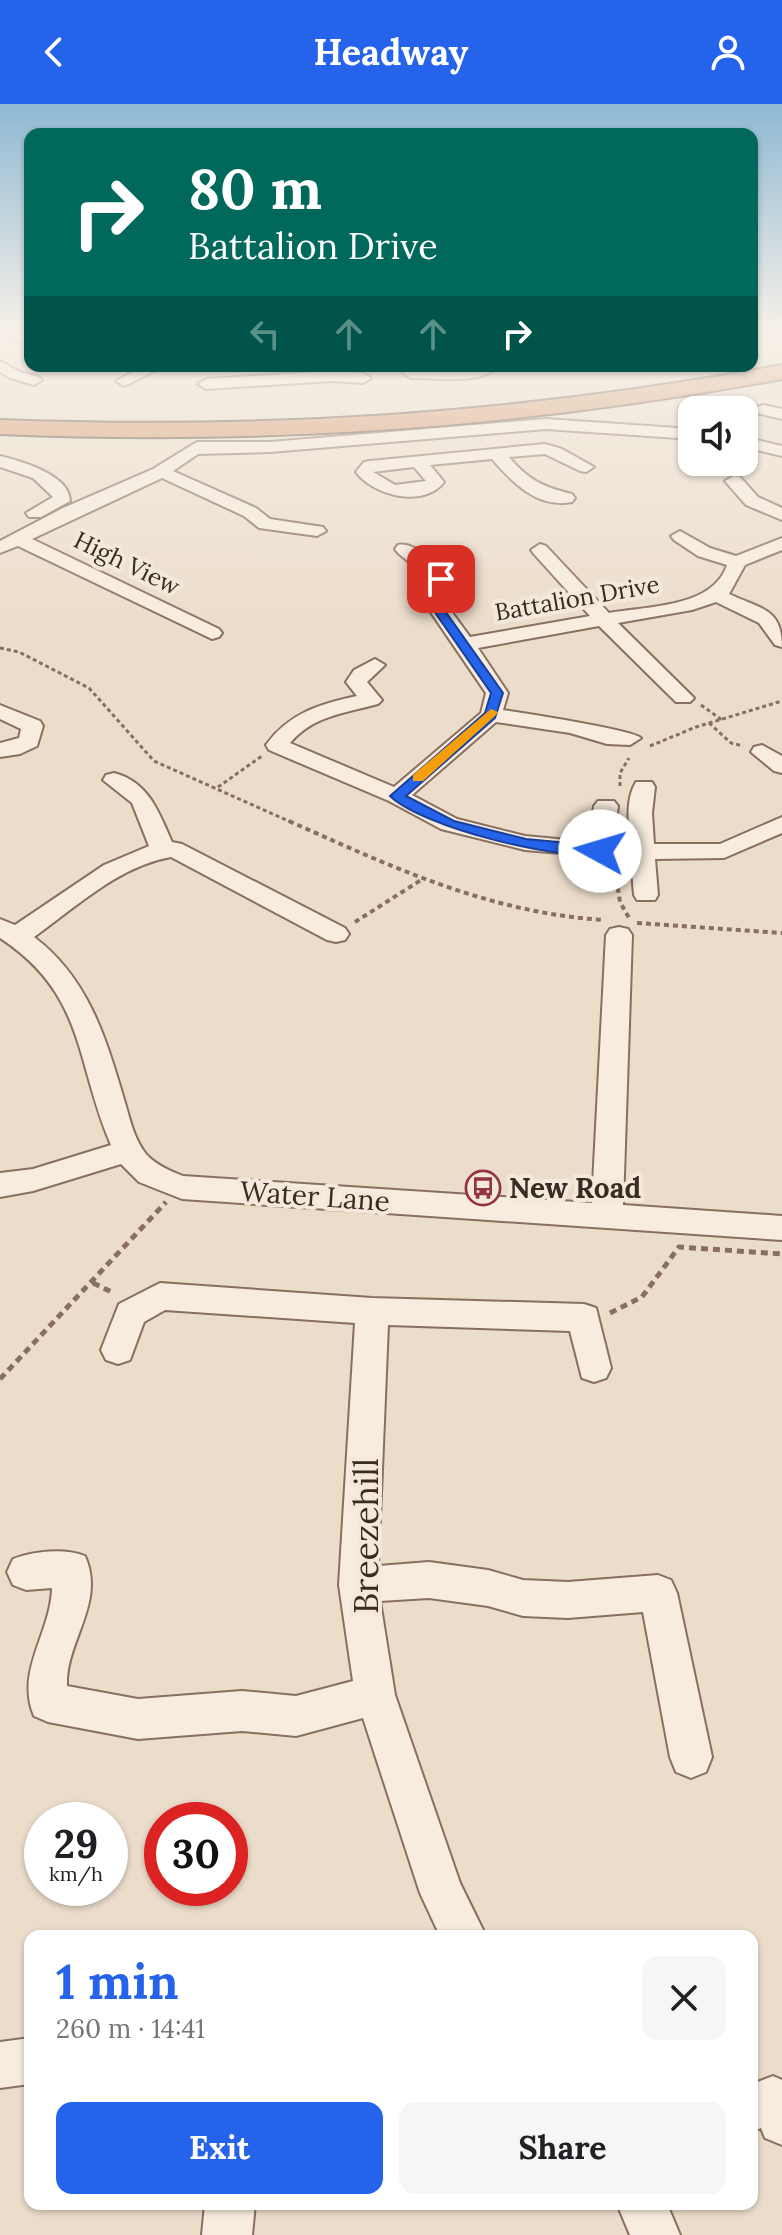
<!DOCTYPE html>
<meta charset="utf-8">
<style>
body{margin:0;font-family:Lora,serif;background:#f6f6f6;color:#202124;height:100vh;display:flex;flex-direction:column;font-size:30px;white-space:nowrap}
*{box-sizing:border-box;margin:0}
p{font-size:26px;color:#757577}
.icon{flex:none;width:44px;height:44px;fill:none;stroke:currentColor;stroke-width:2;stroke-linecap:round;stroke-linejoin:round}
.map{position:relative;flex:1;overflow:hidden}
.sheet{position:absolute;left:24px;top:1826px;width:734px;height:280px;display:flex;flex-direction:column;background:#fff;border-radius:16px;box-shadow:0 2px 6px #0004}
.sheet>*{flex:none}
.guide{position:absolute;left:24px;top:24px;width:734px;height:244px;border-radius:16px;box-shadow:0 2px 6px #0004;background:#00695c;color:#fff;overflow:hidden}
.buttons{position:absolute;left:678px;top:292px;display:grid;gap:16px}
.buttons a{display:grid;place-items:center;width:80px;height:80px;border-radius:16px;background:#fff;box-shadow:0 2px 6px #0004;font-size:40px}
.speed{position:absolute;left:24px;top:1698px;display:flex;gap:16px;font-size:40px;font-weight:700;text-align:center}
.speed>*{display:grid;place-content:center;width:104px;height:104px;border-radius:50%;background:#fff;box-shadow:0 2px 6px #0004;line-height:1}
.speed small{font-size:20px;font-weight:400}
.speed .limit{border:12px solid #d22;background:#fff;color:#111}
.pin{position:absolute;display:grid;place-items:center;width:68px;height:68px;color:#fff;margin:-34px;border-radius:16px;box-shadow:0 4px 12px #0006}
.me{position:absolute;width:88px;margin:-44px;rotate:276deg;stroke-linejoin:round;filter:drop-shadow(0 0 6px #0008)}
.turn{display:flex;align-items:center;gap:28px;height:168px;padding:0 32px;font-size:36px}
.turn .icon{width:104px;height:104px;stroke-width:2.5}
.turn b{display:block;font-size:56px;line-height:68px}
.lanes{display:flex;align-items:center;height:76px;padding:0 32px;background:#0003;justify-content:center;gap:40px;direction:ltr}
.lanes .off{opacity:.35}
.round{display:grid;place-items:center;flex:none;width:84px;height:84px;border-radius:16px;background:#f6f6f6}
.overview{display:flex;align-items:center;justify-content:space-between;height:136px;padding:0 32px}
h1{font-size:48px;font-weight:700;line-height:60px;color:#2563eb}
.action{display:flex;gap:16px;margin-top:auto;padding:16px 32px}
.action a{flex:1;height:92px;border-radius:16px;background:#2563eb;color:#fff;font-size:32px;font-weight:700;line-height:92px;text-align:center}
.action a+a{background:#f6f6f6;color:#202124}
header{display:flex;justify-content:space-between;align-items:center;height:104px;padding:0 32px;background:#2563eb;color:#fff;font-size:36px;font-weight:700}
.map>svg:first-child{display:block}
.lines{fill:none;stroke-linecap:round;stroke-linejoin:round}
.minor-casing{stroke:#886f60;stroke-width:4}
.highway-casing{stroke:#563f33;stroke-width:4}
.path-far3{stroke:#886f60;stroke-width:2;stroke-dasharray:3 2;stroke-linecap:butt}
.path-far2{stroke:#886f60;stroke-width:3;stroke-dasharray:4 3;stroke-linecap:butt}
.path-far1{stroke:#886f60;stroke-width:4;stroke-dasharray:5 4;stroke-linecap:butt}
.path{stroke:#886f60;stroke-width:5;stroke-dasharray:7 5;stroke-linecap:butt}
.minor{fill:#f7ecde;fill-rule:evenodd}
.highway{fill:#d39163;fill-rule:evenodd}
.route{fill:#2563eb;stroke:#184099;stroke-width:2}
.slow{fill:#f59e0b}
.labels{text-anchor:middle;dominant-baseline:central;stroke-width:8;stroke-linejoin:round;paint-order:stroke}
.far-street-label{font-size:24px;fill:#392a22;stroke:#f4e8da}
.poi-label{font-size:28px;font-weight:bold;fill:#392a22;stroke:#f4e8da;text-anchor:start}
.street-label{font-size:28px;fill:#392a22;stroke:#f4e8da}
.near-street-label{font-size:34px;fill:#392a22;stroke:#f4e8da}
</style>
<header><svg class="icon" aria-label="back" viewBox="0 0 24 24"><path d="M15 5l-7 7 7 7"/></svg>Headway<svg class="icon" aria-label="person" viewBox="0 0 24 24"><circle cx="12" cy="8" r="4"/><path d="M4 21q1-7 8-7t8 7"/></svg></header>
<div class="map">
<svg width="782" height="2131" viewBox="0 0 782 2131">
<rect width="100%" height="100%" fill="#ecddcb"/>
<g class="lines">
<g class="minor-casing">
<g id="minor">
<polygon points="0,224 11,224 30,231 30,242 0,229"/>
<polygon points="752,224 776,224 777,225 752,232"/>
<polygon points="0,257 20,268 39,273 42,276 34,281 10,274 0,268"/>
<polygon points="144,262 163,262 129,280 124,282 116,277"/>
<path d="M499 262C480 282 437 273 411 274L403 269 411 264Z"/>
<polygon points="332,267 363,269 371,274 363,279 332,277 206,285 198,280 206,275"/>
<polygon points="763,301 782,305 782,315 757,309 757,303"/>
<polygon points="546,315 692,325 692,335 546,325 270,348 198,350 173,367 256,404 270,415 323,423 326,427 317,432 259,424 244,412 162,374 32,435 219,525 222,529 219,533 212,535 18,442 0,449 0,437 63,404 153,365 197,338 270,338"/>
<polygon points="744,333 782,342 782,352 744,343"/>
<path d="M545 340 562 345 594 363 586 368 580 367 545 350 509 353C528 376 543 383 572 390L575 394 572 398C538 405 512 378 492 355L430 361 444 378C423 405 373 391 356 368L364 358 370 357ZM414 363 426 377 395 381 373 368Z"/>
<path d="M0 352C21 357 70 371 70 397L41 413H29L26 409 53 393 33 374 0 363Z"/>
<polygon points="734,372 740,373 758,393 782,404 782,416 746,401 725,377"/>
<path d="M680 427 710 444 736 452 782 434V446L745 461 729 490C761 505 782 504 782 543L775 541 759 519 716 498 692 506 618 519 690 590 694 594 690 598H676L599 522 478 544 508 589 503 606C523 609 634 626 641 634L630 641 607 640 570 629 496 618 412 691 457 715 525 732 589 738 594 702 598 697H614L618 702 613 740 630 741C629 720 625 696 636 678H652L655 683 652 709 654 740H720L782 713V729L724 754 655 755 658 791 655 796H637L634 791 631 755 525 746 441 725 389 697 269 646 266 641C289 609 320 600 357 592L346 578 354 566 375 555 385 561 367 578 382 596 378 600C346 609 314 611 290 639L394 683 481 609 486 589 428 504 425 492 432 477 398 449 395 445 398 441C414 437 446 464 451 480L445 492 448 503 470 533 590 512 534 450 531 446 540 440 546 442 609 509C647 502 713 504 727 461L698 452 674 436 671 432Z"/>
<polygon points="0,601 40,617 43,622 37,642 20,650 0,653 0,639 19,634 21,625 0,615"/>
<polygon points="762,641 782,652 782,669 774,667 751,648 754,643"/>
<path d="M114 669C149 678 159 709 172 738L182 740 345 824 349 830 345 836 336 838 327 836 171 753C119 762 76 803 34 833 87 873 105 931 123 992 129 1011 133 1034 146 1050 156 1061 170 1067 183 1072L592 1099 606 831 610 825 619 823 628 825 632 831 623 1101 782 1112V1136L182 1095 139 1078 121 1060 33 1087 0 1093V1069L33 1065 111 1041C75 958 86 890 0 834V815L15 821 104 761 149 742 132 699 103 676 106 671Z"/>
<path d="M160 1179 372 1194 584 1200 596 1204 611 1264 606 1274 594 1278 582 1274 570 1227 388 1221 378 1462 429 1458 488 1466 523 1476 568 1478 658 1471 671 1476 677 1489 712 1653 706 1668 691 1674 676 1668 670 1653 643 1508 568 1514 523 1512 488 1502 429 1494 380 1497 395 1591 460 1779 486 1832H440L420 1789 363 1614 296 1632 242 1627 138 1635 48 1618 34 1612C15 1567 51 1529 52 1484L26 1486 13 1481 7 1468 13 1455C34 1447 64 1444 85 1452 106 1499 65 1538 67 1582L138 1595 242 1587 296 1592 353 1577 339 1481 355 1219 165 1206 144 1218 130 1256 118 1260 106 1256 101 1246 119 1200Z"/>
<polygon points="30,1934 30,1980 0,1984 0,1938"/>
<polygon points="773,1972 782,1976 782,2041 765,2034 761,2024 752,2028 752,1980"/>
<polygon points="205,2100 255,2100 252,2131 202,2131"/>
<polygon points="617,2100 667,2100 680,2131 630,2131"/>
</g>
</g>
<g class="highway-casing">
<path id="highway" d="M782 261V275C516 324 270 341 0 330V316C270 326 516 310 782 261Z"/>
</g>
<polyline class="path-far3" points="678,303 692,312"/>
<g class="path-far2">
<polyline points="0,544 19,548 89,584 154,657 293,719"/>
<polyline points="701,601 722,616"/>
<polyline points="709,619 731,639 743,642"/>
<polyline points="650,642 696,623 782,597"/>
<polyline points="620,682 620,669 629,654"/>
<polyline points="218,683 262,652"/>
</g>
<g class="path-far1">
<path d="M289 717C392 763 490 809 604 816"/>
<polyline points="615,766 620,798 629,814"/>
<polyline points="355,818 421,776"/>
<polyline points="637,819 782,829"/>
</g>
<g class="path">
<polyline points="93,1179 114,1189"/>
<polyline points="610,1209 642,1193 679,1143 782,1150"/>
<polyline points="0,1275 166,1098"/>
</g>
<use href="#minor" class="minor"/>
<use href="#highway" class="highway"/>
</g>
<linearGradient id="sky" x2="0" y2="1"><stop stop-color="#8fb9d4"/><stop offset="0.43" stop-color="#f6f0e8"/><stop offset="1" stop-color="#f6f0e8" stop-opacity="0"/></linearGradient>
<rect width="782" height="522" fill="url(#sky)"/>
<path class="route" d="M437 472H445L448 480 441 492 443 504 503 589 495 614 406 692 454 717 526 735 600 742 606 744V750C561 758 422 723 390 692L485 609 491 589 432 504 430 492 437 480Z"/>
<polygon class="slow" points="491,605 498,608 496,611 423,677 413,677 413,671"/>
<defs>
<g id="bus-ring" transform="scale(1.8)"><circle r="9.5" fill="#f4e8da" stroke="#923443" stroke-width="1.5"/><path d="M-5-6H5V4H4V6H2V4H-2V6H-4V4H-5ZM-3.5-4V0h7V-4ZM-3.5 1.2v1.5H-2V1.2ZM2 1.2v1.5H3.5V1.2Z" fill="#923443"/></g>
</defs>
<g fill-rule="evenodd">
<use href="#bus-ring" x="483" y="1084"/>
</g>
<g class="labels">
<g class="far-street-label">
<text transform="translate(127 459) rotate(26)">High View</text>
<text transform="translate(577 494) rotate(-10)">Battalion Drive</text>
</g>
<g class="poi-label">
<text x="509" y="1084">New Road</text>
</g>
<g class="street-label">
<text transform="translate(315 1092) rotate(4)">Water Lane</text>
</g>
<g class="near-street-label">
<text transform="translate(365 1432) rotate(-90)">Breezehill</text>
</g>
</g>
</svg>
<div class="buttons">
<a><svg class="icon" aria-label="sound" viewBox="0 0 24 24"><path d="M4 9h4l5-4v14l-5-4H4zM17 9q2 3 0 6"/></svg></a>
</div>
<div class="speed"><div>29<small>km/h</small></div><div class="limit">30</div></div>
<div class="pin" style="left:441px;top:475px;background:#d93025"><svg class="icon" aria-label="arrive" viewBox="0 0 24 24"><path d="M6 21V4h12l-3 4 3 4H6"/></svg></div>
<svg class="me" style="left:600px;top:747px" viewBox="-20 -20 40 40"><circle r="19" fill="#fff"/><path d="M0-13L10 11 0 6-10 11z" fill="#2563eb"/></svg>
<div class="guide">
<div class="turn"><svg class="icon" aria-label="right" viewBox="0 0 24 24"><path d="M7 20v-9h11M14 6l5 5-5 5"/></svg><div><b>80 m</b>Battalion Drive</div></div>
<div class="lanes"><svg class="icon off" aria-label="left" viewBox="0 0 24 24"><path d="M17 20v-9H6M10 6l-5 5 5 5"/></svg><svg class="icon off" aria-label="ahead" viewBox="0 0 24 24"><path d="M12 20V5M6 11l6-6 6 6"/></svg><svg class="icon off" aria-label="ahead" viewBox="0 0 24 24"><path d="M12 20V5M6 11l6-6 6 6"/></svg><svg class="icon" aria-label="right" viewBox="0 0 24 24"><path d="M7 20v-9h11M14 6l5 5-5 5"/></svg></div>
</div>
<section class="sheet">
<div class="overview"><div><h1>1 min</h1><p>260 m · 14:41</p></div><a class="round"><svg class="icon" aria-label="close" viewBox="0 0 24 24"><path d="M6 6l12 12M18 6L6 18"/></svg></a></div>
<div class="action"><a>Exit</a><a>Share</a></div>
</section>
</div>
